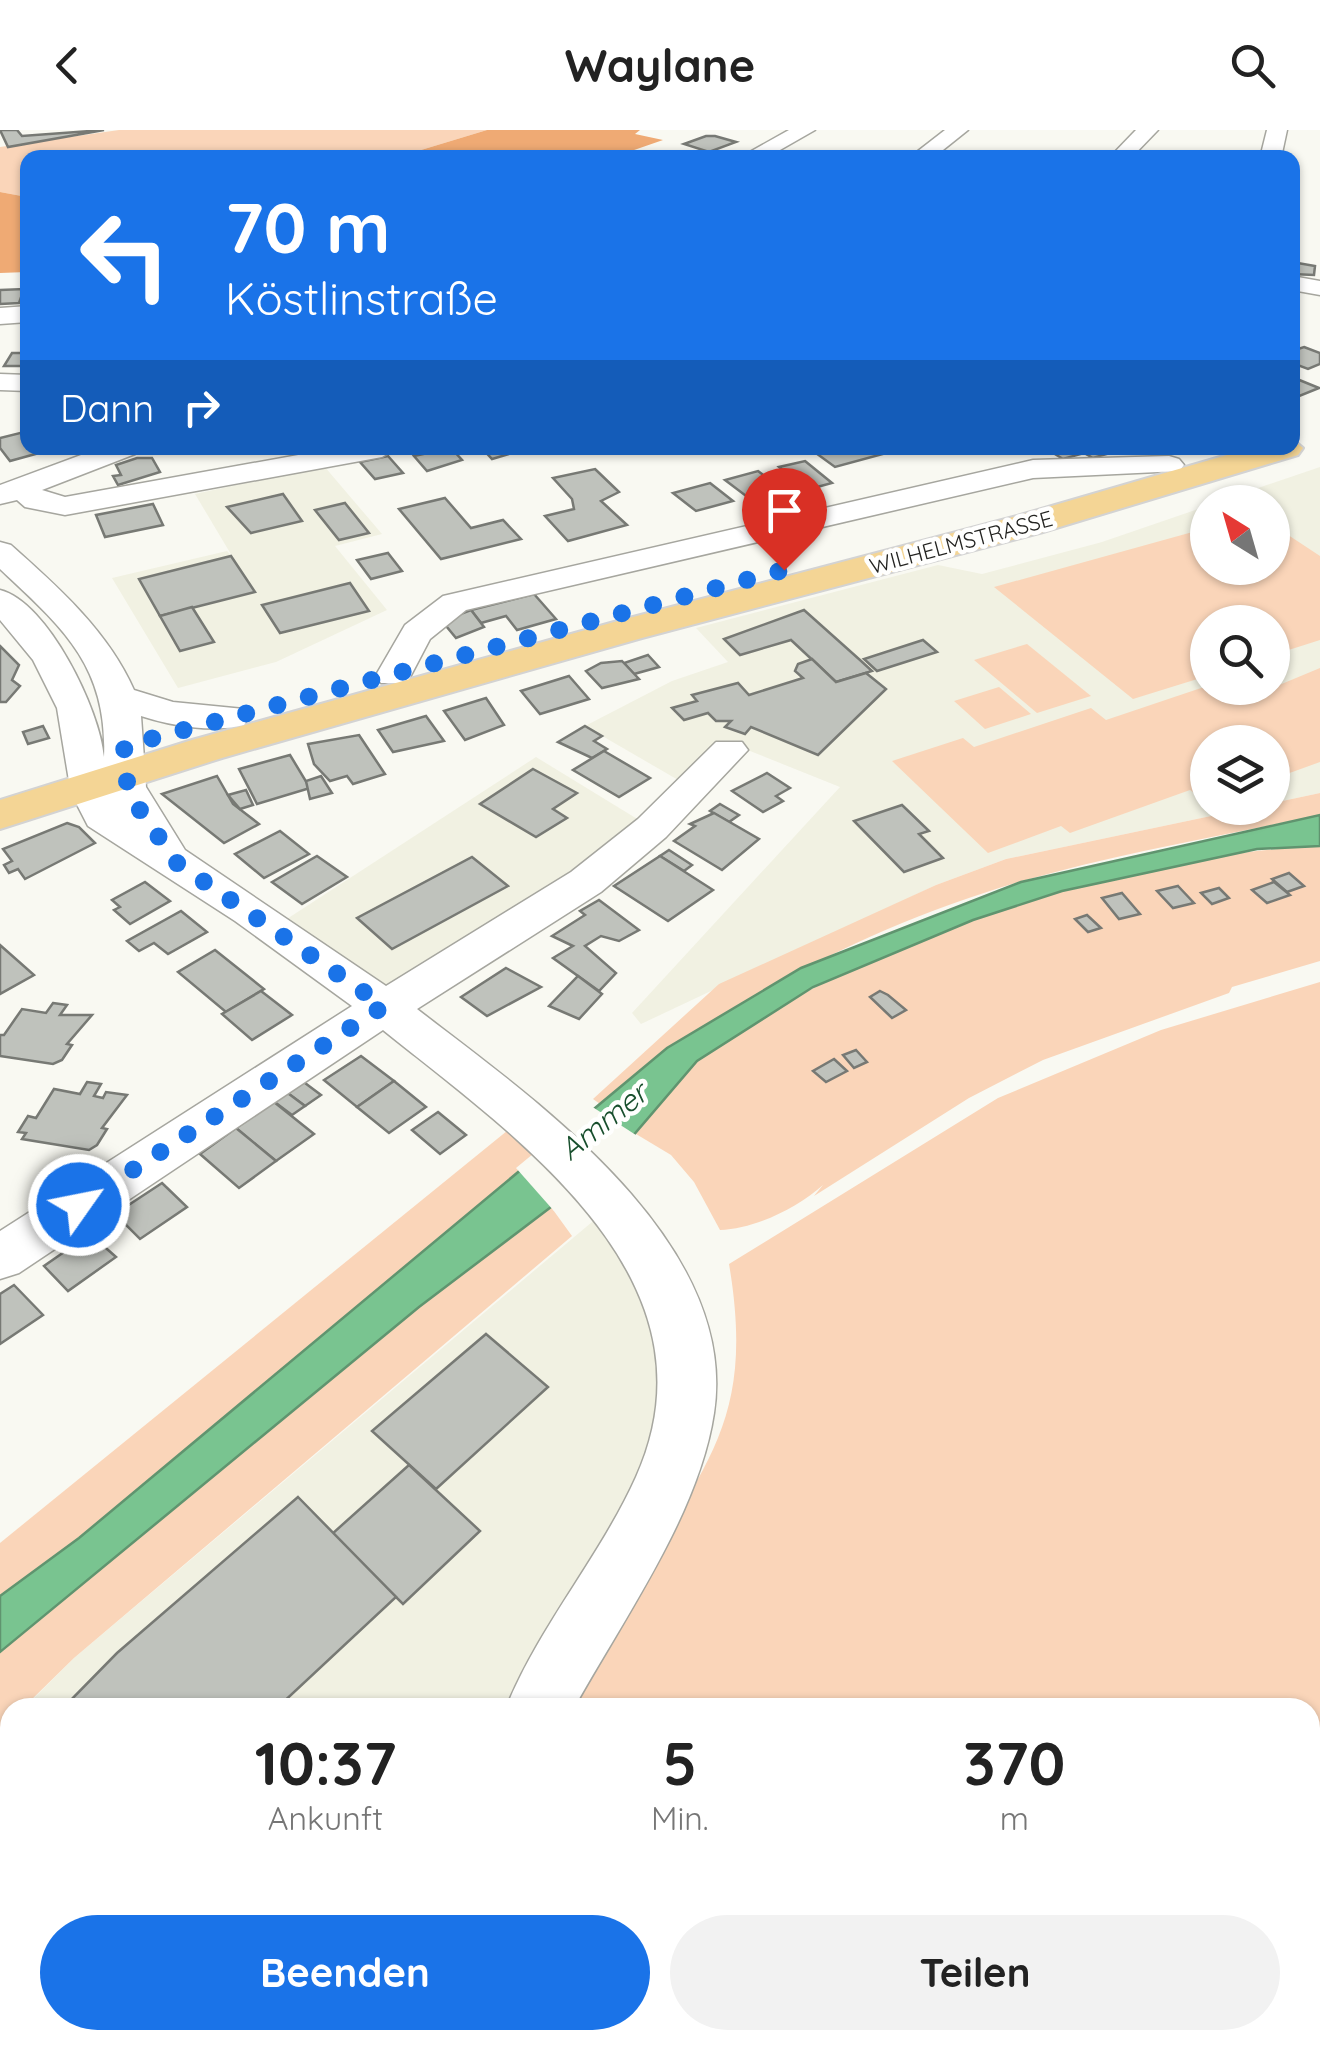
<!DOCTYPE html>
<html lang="de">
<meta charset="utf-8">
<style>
body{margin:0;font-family:Quicksand,sans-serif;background:#f2f2f2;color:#222;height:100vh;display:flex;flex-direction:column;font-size:38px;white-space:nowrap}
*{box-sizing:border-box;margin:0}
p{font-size:32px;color:#767676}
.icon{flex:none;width:55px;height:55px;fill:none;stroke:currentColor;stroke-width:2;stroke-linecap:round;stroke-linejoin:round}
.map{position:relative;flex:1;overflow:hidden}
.sheet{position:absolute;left:0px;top:1568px;width:1320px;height:352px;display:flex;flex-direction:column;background:#fff;border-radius:30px 30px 0 0;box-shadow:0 2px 8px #0004}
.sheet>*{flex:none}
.hud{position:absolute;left:20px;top:20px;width:1280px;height:305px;border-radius:20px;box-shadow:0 2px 8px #0004;background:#1a73e8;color:#fff;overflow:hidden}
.needle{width:65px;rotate:323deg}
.buttons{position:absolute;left:1190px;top:355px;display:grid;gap:20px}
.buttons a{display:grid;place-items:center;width:100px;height:100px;border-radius:50%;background:#fff;box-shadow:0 2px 8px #0004;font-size:50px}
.pin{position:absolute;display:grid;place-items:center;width:85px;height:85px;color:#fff;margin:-102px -42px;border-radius:50% 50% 50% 0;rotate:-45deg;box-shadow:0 0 10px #0007}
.pin .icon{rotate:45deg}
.me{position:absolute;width:110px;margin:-55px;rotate:57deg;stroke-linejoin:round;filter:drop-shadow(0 0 8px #0008)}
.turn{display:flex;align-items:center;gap:35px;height:210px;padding:0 40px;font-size:45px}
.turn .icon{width:130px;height:130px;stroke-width:2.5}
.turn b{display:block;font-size:70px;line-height:85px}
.then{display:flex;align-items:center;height:95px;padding:0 40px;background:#0003;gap:20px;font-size:38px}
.eta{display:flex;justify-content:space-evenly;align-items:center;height:170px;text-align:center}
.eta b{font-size:60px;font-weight:700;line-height:70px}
.primary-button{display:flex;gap:20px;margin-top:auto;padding:20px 40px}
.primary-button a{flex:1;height:115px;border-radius:60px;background:#1a73e8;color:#fff;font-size:40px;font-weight:700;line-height:115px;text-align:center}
.primary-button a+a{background:#f2f2f2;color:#222}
header{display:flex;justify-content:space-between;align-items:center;height:130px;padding:0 40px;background:#fff;font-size:45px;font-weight:700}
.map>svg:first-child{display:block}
.built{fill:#f1f1e2;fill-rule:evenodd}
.green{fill:#fad5b9}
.forest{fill:#efaa74}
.water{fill:#79c490;stroke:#60946f;stroke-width:2.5}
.pier{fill:#f9f9f2}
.building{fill:#bfc2bc;stroke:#777974;stroke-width:2.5}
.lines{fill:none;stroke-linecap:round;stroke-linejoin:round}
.minor-casing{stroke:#a6a69f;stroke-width:3}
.major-casing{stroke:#d3d3d3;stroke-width:4}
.minor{fill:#fff;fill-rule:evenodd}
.major{fill:#f4d595;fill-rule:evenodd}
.route{stroke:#1a73e8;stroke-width:18;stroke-dasharray:0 32.4}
.labels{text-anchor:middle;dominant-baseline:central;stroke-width:9;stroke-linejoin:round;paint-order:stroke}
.far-street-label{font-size:22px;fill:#242421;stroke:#fffffe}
.water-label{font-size:30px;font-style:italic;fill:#184f2d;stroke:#fffffe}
</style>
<header><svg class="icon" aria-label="back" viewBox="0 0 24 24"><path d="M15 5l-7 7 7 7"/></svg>Waylane<svg class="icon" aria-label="search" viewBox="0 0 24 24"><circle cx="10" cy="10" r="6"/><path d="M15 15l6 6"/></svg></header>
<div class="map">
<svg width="1320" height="1918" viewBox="0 0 1320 1918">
<rect width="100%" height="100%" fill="#f9f9f2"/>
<g class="built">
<polygon points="324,336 382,404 335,416 387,480 276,532 178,558 112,448 227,421 232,426 195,364"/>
<path d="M1320 337V663L1273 673 1272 612H1208V678H1249L1006 729 936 755 641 894 632 883 840 657 750 621 729 620 692 658 585 596 672 551 728 532 696 498 938 435 982 444 1102 412 1207 376 1208 438H1272V372H1217ZM1208 492H1272V558H1208Z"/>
<polygon points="536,627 652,698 384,875 273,798"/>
<polygon points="611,1076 688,1233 538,1577 24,1578 74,1528"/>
<polygon points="10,1591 10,1910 399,1910 396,1918 0,1918 0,1601"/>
</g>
<g class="green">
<polygon points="119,0 487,0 398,27 28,28 27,67 0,62 0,17"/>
<polygon points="1273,395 1320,426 1320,510 1273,525 1272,492 1208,492 1207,546 1133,569 994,457 1207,398 1208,438 1272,438"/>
<polygon points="1027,514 1091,566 1037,583 974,530"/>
<polygon points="1320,538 1320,632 1273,649 1272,612 1208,612 1207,672 1190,660 1070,703 1061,696 988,723 892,631 963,608 974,617 1091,578 1106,590 1207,556 1222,558 1235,566 1272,558"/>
<polygon points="999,557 1031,584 985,599 954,571"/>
<path d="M1320 663V685C1221 706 1119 723 1022 751 868 796 723 872 600 974L593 969 719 854 936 755 1006 729 1249 678H1272L1273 673Z"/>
<path d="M1320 716V831L1232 857 1229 863 1043 930 969 968 814 1066 823 1055C797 1078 755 1099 720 1100L694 1052 671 1025 636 1004C656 981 676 947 700 929 863 808 1119 725 1320 716Z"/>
<path d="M1320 852V1918H451L441 1910H1310V1578L571 1577C591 1539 610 1499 631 1461 704 1333 756 1293 729 1134L998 968 1161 900Z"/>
<polygon points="524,987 555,1014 79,1408 0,1466 0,1413"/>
<polygon points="551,1077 572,1106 74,1528 24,1577 10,1578 10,1591 0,1601 0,1522 419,1177"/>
</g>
<g class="forest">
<polygon points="487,0 640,0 635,4 663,10 614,27 398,27"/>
<polygon points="0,62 27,67 27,142 0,143"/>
</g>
<polygon class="water" points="1320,685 1320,716 1257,719 1062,761 973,790 813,857 697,931 631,1008 551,1077 419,1177 0,1522 0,1466 79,1408 667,918 801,838 1021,752"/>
<polygon class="pier" points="591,976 639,1007 554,1081 516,1038"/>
<g class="building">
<polygon points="0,0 17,0 22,6 104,0 8,17"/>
<polygon points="706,6 715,6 736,12 709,22 684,14"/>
<polygon points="1292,132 1315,136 1314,145 1292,144"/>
<polygon points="24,159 19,173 0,174 0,160"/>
<polygon points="1304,217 1320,223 1320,234 1308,239 1292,233 1292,221"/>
<polygon points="12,223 28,223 28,236 4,236"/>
<polygon points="1292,247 1319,258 1292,269"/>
<polygon points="28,301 28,318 50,320 10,331 0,318 0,308"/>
<polygon points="451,318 462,330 427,341 414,326"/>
<polygon points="482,318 524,318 526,319 492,329"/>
<polygon points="809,318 884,318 890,322 835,337"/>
<polygon points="1045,318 1096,318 1107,324 1093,328 1084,323 1063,329"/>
<polygon points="388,326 403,343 375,349 360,332"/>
<polygon points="137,328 152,328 160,342 118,355 113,346 121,345 116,335"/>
<polygon points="805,331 832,353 806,360 779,337"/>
<polygon points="595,339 619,362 601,371 627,395 568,411 545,386 574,379 572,369 553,348"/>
<polygon points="758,341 787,363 754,372 725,350"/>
<polygon points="710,353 733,371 696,381 673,363"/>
<polygon points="283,364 302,391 251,403 227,377"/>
<polygon points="445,368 471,398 503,390 521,409 441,429 399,379"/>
<polygon points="345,373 369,403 339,410 315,380"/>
<polygon points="153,374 163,395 105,407 96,385"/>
<polygon points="388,423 402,441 371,449 357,430"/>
<polygon points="231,426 255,462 160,486 139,449"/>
<polygon points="350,453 369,481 280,503 262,475"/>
<polygon points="534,464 556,489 517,500 506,486 481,493 471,480"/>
<polygon points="192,477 214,512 180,521 160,486"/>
<polygon points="471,480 484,497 456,508 442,491"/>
<polygon points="804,480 860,530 872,541 836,552 791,510 740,525 724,509"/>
<polygon points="923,510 937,522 877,541 864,529"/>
<polygon points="0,516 19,535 12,550 20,556 6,572 0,572"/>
<polygon points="648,525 659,537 634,544 624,533"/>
<polygon points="812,529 836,552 866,543 886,559 818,625 751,597 745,604 725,597 731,591 716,591 708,583 684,590 672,578 697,571 692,565 738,553 749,565 803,548 795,541 798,534"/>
<polygon points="622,531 639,549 602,558 586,541 601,533"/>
<polygon points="569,546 589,569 540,584 521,561"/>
<polygon points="486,568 504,595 465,610 444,581"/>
<polygon points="426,586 444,611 393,622 378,600"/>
<polygon points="43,596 49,608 28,614 23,602"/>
<polygon points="585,596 602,606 594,611 607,619 592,628 558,612"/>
<polygon points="359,605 385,644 353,654 347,646 330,651 314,634 308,614"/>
<polygon points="604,621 650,648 619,667 573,640"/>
<polygon points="290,625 310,658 257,674 239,639"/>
<polygon points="533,639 577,663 553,679 567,688 536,707 480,674"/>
<polygon points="767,643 790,658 776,666 783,671 763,682 732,661"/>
<polygon points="217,646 233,674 259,694 224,713 162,664"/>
<polygon points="321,646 332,663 310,669 306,651"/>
<polygon points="246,660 253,675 240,679 228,665"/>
<polygon points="720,674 739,685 729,692 710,681"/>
<polygon points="902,675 929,701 919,704 943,728 904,742 854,691"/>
<polygon points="714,683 759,709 722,740 674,711 695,696 690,694"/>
<polygon points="67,693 79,697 95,713 25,749 18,739 9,743 4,735 12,731 3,719"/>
<polygon points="280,701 309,724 264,748 235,724"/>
<polygon points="669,720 692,735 684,741 660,726"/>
<polygon points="317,726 347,747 302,774 272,752"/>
<polygon points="660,726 713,760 668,791 614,756"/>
<polygon points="472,727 508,756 392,819 357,788"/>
<polygon points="1289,743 1304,756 1287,762 1272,749"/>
<polygon points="145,752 170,771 130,794 114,780 120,777 112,770"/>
<polygon points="1274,752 1290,765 1267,773 1252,760"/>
<polygon points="1178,756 1194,773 1173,778 1157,761"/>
<polygon points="1219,758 1229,768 1212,774 1201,763"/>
<polygon points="1122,763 1140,784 1119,789 1102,768"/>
<polygon points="599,770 639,800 619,811 601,806 585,816 616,843 599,861 553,828 573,816 552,806 585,785 580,781"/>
<polygon points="181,781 207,802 168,824 154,813 139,821 127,811"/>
<polygon points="1087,785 1101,798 1088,802 1075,789"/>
<polygon points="0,815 34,845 0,864"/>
<polygon points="215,820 264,859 226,882 178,842"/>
<polygon points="506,838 541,857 487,886 461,867"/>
<polygon points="578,846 602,864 579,889 549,876"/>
<polygon points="261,861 292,885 252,910 222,884"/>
<polygon points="880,861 888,865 906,880 892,888 870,867"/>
<polygon points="53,873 67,875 60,885 92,885 67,914 72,915 62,930 53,934 0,926 0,905 4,905 22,879 46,883"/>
<polygon points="856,920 867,932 854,938 843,925"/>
<polygon points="361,926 394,951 357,977 324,950"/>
<polygon points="834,929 847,941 826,952 813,941"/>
<polygon points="301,950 321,965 305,976 285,961"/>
<polygon points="394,951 426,977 389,1003 357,977"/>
<polygon points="87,952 101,954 94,966 103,968 106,962 127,965 102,998 107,999 97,1015 89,1020 22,1009 26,1003 18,1002 28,986 36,988 54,959 80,964"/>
<polygon points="285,961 305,976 292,985 272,970"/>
<polygon points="274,972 314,1004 276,1031 236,998"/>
<polygon points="438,982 466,1005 440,1024 412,1000"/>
<polygon points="236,998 276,1031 239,1058 200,1024"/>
<polygon points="162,1053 187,1077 140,1109 115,1084"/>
<polygon points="90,1104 116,1127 68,1161 44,1136"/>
<polygon points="14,1155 43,1185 0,1214 0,1164"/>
<polygon points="486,1204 548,1257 436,1359 372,1301"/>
<polygon points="409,1335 480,1401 403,1474 332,1404"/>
<polygon points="298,1367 396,1467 277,1578 63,1578 117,1523"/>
<polygon points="10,1631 10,1827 0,1837 0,1641"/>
</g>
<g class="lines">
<g class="minor-casing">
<g id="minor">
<polygon points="789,0 815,0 766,28 739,28"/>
<polygon points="945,0 968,0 933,28 909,28"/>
<polygon points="1136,0 1158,0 1131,28 1109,28"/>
<polygon points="1267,0 1287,0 1281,28 1260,28"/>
<polygon points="1292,146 1320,151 1320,165 1292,160"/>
<polygon points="28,176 28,192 0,194 0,178"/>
<polygon points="0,244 28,245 28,261 0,260"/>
<polygon points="100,318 140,318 135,324 42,360 65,367 337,318 397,318 382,327 65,385 25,377 17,370 0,374 0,355"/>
<polygon points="1169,326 1179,329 1184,335 1179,341 1033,348 466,480 430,509 407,553 381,553 376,545 405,495 443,466 1033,330"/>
<path d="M0 412 11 415C58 457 108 501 134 560L173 572 244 579 249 587 244 595C213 603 172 596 141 586L146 657 185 720 386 856 571 742 638 689 716 612H742L748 620 666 707 601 762 417 879C534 969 740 1112 714 1283 699 1384 623 1489 574 1578H506C539 1496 600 1427 636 1347 725 1149 517 1008 383 900L19 1143 0 1149V1101L352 876 235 791 88 696 71 663 57 578 33 530 0 490V460C48 472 100 580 104 627 108 536 62 497 0 439Z"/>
<polygon points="362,1910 436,1910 433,1918 359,1918"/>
</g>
</g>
<g class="major-casing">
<polygon id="major" points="1292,309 1303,318 1298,325 1043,402 642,508 222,628 0,699 0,670 192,610 614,492 1017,386 1251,318 1292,318"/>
</g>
<use href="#minor" class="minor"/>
<use href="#major" class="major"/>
</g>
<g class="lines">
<polyline class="route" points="79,1075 384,876 177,733 128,663 124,616 784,440"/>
</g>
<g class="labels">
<g class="far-street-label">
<text transform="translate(961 412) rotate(-15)">WILHELMSTRASSE</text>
</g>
<g class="water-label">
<text transform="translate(603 991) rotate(-39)">Ammer</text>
</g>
</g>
</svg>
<div class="buttons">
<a><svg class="needle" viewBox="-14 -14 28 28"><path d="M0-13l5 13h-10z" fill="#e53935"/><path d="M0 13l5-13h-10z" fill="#767676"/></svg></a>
<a><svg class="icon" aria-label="search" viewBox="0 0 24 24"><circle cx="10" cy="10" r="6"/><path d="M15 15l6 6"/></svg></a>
<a><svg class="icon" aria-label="layers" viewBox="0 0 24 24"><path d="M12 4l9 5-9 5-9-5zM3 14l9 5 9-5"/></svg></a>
</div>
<div class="pin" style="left:784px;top:440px;background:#d93025"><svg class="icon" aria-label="arrive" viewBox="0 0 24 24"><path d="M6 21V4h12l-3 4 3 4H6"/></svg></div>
<svg class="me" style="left:79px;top:1075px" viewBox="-20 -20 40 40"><circle r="17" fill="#1a73e8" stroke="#fff" stroke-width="3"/><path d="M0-11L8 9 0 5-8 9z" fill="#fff"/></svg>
<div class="hud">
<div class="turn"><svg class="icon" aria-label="left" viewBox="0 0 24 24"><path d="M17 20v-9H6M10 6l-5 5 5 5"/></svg><div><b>70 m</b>Köstlinstraße</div></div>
<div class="then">Dann<svg class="icon" aria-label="right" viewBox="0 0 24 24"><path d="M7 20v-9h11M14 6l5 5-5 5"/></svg></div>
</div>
<section class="sheet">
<div class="eta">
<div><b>10:37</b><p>Ankunft</p></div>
<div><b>5</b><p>Min.</p></div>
<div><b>370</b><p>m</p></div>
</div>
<div class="primary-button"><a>Beenden</a><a>Teilen</a></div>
</section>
</div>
